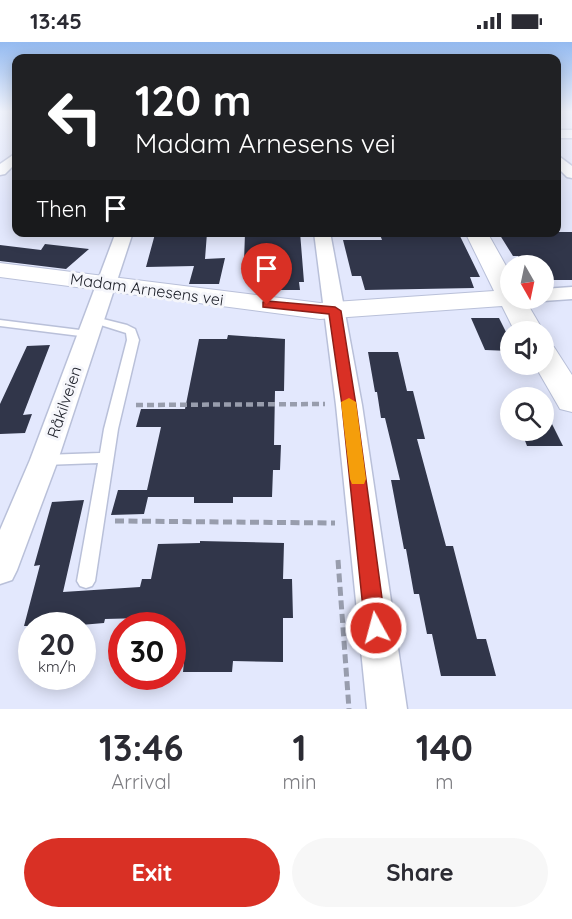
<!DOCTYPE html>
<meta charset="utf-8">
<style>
body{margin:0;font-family:Quicksand,sans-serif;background:#f7f7f7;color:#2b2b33;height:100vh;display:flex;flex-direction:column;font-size:22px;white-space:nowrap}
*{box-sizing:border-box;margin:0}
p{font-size:20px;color:#7c7c81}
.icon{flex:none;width:33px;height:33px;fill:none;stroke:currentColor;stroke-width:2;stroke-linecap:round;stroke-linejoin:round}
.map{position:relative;height:667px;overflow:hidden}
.drawer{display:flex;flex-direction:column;background:#fff;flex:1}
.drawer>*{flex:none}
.top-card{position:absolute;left:12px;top:12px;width:549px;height:183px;border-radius:12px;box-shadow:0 3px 15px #0003;background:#202124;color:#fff;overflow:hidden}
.needle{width:39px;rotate:171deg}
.controls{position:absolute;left:500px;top:213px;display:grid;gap:12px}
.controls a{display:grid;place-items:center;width:54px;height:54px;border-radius:50%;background:#fff;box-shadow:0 3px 15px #0003;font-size:30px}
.speed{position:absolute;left:18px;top:570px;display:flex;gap:12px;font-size:30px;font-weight:700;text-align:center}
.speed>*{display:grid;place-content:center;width:78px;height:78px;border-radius:50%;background:#fff;box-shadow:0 3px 15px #0003;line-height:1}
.speed small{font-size:15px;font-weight:400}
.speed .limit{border:9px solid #d22;background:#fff;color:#111}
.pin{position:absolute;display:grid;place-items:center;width:51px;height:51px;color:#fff;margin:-62px -26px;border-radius:50% 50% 50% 0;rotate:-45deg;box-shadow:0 0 6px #0007}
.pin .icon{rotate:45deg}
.me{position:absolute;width:66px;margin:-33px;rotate:353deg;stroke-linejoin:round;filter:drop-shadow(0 0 4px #0008)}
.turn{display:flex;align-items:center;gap:21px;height:126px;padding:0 24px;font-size:27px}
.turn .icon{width:78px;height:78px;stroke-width:2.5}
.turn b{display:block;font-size:42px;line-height:51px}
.then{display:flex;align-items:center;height:57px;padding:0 24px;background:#0003;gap:12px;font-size:22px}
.eta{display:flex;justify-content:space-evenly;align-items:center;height:102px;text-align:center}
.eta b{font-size:36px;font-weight:700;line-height:42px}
.cta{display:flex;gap:12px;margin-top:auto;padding:12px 24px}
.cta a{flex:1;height:69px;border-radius:36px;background:#d93025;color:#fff;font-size:24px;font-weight:700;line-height:69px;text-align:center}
.cta a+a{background:#f7f7f7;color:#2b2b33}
.status{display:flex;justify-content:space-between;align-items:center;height:42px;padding:0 30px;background:#fff;direction:ltr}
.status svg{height:16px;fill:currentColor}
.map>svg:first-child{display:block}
.building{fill:#31364a}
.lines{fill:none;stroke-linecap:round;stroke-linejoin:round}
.service-casing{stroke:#b9c0d9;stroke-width:3}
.minor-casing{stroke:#b9c0d9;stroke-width:3}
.tertiary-casing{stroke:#b9c0d9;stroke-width:2}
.path-far1{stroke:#989dad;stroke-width:4.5;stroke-dasharray:7 4;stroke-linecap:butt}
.path{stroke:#989dad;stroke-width:5;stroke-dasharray:9 4.5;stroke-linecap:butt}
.service{fill:#fff;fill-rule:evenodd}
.minor{fill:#fff;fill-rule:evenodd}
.tertiary{fill:#fff;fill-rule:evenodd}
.route{fill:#d93025;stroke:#8d1f18;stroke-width:1.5}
.slow{fill:#f59e0b}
.labels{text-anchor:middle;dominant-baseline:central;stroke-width:6;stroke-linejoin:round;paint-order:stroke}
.street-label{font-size:16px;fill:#20232c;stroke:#f5f6fb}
</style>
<div class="status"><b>13:45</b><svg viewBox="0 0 49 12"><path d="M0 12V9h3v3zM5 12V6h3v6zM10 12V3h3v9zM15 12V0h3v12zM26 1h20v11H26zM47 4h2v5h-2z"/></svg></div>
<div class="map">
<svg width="572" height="667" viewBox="0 0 572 667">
<rect width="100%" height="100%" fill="#e3e8fd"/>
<g class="building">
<polygon points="300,190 304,240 299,240 300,248 273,248 273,220 244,220 245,191"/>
<polygon points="379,190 458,190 480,235 470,235 474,246 365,248 361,234 352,234 343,198 382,198"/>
<polygon points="498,190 572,190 572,238 543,238 543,224 524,224 518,214 513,214"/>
<polygon points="207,191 205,217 225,216 219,242 189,242 194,224 146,225 155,192"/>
<polygon points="45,202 89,207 66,227 0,219 0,203 41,208"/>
<polygon points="471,276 499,276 510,298 510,309 485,308"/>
<polygon points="228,293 285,297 284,349 275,349 274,403 281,403 280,428 273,428 272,455 233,455 233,461 194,461 194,455 148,455 144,472 111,473 118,448 147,448 161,385 136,385 141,367 185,367 199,297 227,297"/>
<polygon points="50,303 23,373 32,372 25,391 0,392 0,362 27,304"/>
<polygon points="368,310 398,310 407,349 413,349 425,397 417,397 446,504 453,504 477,597 486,597 496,634 441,634 432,592 427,592 419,552 414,552 406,507 404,507 391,438 400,438 385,376 381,376 377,350 375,350"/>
<polygon points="543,364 563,404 527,404 521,388 543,388"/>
<polygon points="84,458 63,550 140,545 142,537 151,537 158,502 200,501 200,499 284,501 283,537 292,537 293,576 283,576 283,620 233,619 232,630 183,630 184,620 172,619 172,584 142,584 143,576 105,577 104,581 69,584 24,584 40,523 34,524 52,460"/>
</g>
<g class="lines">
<g class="service-casing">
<g id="service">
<polygon points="95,275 127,283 135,287 139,298 118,387 95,539 92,544 86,546 80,544 77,539 98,421 44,423 39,421 37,418 39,415 44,413 100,411 104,387 127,298 126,291 91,280 90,278 91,276"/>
<polygon points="0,278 88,289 93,292 88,295 0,284"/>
</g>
</g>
<g class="minor-casing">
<g id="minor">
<rect x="556" y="88" width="16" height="8"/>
<polygon points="16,111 16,121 5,132 0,133 0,122"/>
<polygon points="556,112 572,124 572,136 567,135 556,124"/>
<polygon points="116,190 133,190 58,418 17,528 12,538 0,542 0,488 30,418"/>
<polygon points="314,190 330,190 362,363 407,667 367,667 336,363"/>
<polygon points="572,245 572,257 543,259 535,256 543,256 543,247"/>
</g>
</g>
<g class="tertiary-casing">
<g id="tertiary">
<polygon points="465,190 487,190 510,231 510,256 524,256 544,290 543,292 543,290 515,290 502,264 320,277 0,235 0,221 320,261 494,249"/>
<polygon points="543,302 554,305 572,333 572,370 560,367 534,322 543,322"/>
</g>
</g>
<polyline class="path-far1" points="136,363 325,362"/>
<g class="path">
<polyline points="115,479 335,481"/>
<polyline points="338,518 349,667"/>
</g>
<use href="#service" class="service"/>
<use href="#minor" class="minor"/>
<use href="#tertiary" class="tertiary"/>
</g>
<linearGradient id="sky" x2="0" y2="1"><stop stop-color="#94baf0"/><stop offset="0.43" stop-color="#f2f5fe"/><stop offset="1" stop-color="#f2f5fe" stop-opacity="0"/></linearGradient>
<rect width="572" height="162" fill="url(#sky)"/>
<polygon class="route" points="267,259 335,265 341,269 356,363 386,586 383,593 376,596 368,593 365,586 342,363 329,272 263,265 263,260"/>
<polygon class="slow" points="349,356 356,360 366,437 364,442 352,442 350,437 341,360"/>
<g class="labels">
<g class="street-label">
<text transform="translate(147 247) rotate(8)">Madam Arnesens vei</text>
<text transform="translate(64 360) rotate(-71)">Råkilveien</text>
</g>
</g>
</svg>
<div class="controls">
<a><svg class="needle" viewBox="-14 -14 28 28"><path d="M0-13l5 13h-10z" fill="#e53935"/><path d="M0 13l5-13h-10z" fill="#7c7c81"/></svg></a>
<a><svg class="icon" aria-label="sound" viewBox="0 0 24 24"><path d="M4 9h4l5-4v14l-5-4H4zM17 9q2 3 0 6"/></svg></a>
<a><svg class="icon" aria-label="search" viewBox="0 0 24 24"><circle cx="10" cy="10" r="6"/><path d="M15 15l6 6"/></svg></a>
</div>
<div class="speed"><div>20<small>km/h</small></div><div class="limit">30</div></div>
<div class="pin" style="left:267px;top:263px;background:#d93025"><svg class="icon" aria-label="arrive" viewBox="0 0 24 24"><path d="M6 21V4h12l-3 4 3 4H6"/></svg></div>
<svg class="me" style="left:376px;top:586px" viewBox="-20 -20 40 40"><circle r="17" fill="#d93025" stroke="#fff" stroke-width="3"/><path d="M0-11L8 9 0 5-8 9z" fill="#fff"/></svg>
<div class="top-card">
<div class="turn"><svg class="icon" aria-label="left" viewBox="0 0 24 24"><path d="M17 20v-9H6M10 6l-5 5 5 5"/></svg><div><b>120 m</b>Madam Arnesens vei</div></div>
<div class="then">Then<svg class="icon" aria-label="arrive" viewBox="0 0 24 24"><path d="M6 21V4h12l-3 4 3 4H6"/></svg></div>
</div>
</div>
<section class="drawer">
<div class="eta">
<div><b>13:46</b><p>Arrival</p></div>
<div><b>1</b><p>min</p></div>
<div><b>140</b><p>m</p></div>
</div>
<div class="cta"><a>Exit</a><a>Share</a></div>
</section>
